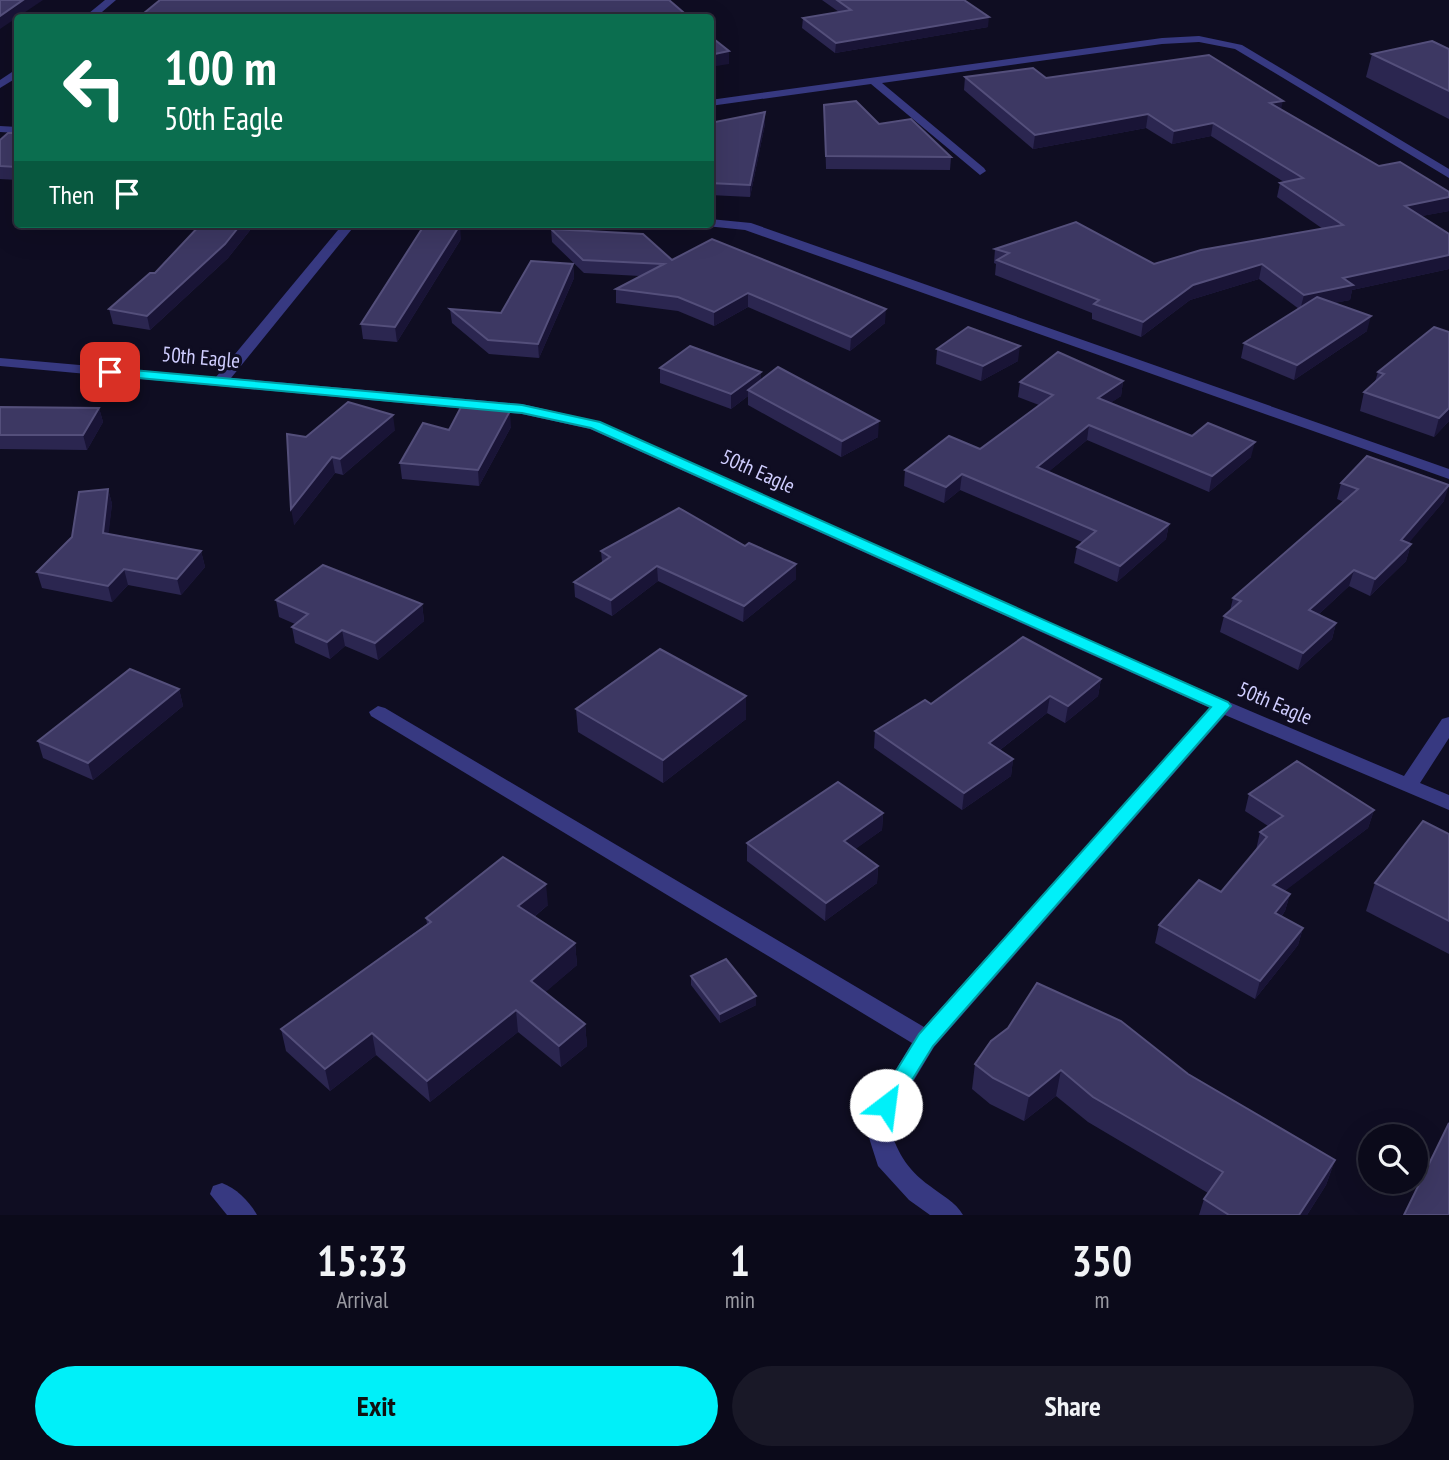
<!DOCTYPE html>
<style>
body{margin:0;font-family:"PT Sans Narrow",sans-serif;background:#191827;color:#f1f3f6;height:100vh;display:flex;flex-direction:column;font-size:26px;white-space:nowrap}
*{box-sizing:border-box;margin:0}
p{font-size:23px;color:#9a9aa2}
.icon{flex:none;width:38px;height:38px;fill:none;stroke:currentColor;stroke-width:2;stroke-linecap:round;stroke-linejoin:round}
.map{position:relative;height:1215px;overflow:hidden}
.drawer{display:flex;flex-direction:column;background:#0b0a1a;flex:1}
.drawer>*{flex:none}
.guide{position:absolute;left:14px;top:14px;width:700px;height:214px;border-radius:7px;box-shadow:0 7px 28px #0002,0 0 0 2px #2b2b39;background:#0b6e4f;color:#fff;overflow:hidden}
.buttons{position:absolute;left:1358px;top:1124px;display:grid;gap:14px}
.buttons a{display:grid;place-items:center;width:70px;height:70px;border-radius:50%;background:#0b0a1a;box-shadow:0 7px 28px #0002,0 0 0 2px #2b2b39;font-size:35px}
.pin{position:absolute;display:grid;place-items:center;width:60px;height:60px;color:#fff;margin:-30px;border-radius:14px;box-shadow:0 4px 10px #0006}
.me{position:absolute;width:77px;margin:-38px;rotate:30deg;stroke-linejoin:round;filter:drop-shadow(0 0 5px #0008)}
.turn{display:flex;align-items:center;gap:24px;height:147px;padding:0 35px;font-size:32px}
.turn .icon{width:91px;height:91px;stroke-width:2.5}
.turn b{display:block;font-size:49px;line-height:60px}
.then{display:flex;align-items:center;height:66px;padding:0 35px;background:#0003;gap:14px;font-size:26px}
.eta{display:flex;justify-content:space-evenly;align-items:center;height:119px;text-align:center}
.eta b{font-size:42px;font-weight:700;line-height:49px}
.action{display:flex;gap:14px;margin-top:auto;padding:14px 35px}
.action a{flex:1;height:80px;border-radius:42px;background:#00f0f9;color:#111;font-size:28px;font-weight:700;line-height:80px;text-align:center}
.action a+a{background:#191827;color:#f1f3f6}
.map>svg:first-child{display:block}
.lines{fill:none;stroke-linecap:round;stroke-linejoin:round}
.minor{fill:#373981;fill-rule:evenodd}
.wall{fill:#2b2650}
.shaded-wall{fill:#191436}
.building{fill:#3d3863;stroke:#544f7b;stroke-width:2}
.route{fill:#00f0f9;stroke:#009ca2;stroke-width:2}
.labels{text-anchor:middle;dominant-baseline:central;stroke-width:6;stroke-linejoin:round;paint-order:stroke}
.street-label{font-size:21px;fill:#d0ceff;stroke:#0f0d22}
</style>
<div class="map">
<svg width="1449" height="1215" viewBox="0 0 1449 1215">
<rect width="100%" height="100%" fill="#0f0d22"/>
<g class="lines">
<g class="minor">
<polygon points="105,0 116,0 95,18 83,18"/>
<polygon points="1199,36 1242,45 1449,169 1449,178 1235,49 1199,42 1162,44 882,83 984,168 986,171 980,175 871,84 710,106 710,100 1162,38"/>
<polygon points="18,68 18,77 0,88 0,80"/>
<polygon points="0,126 18,127 18,133 0,132"/>
<polygon points="710,219 751,223 1449,469 1449,479 745,230 706,226 710,224"/>
<path d="M343 224H356L231 378 522 404 600 422 1229 702 1404 776 1442 719 1449 717V738L1420 783 1449 795V810L1225 715 934 1047 888 1123C897 1151 905 1168 930 1186 941 1195 956 1202 963 1215H930L909 1200 878 1166 864 1122 912 1043 371 716 369 712 378 706 385 708 924 1027 1210 708 590 429 522 414 0 366V358L216 377Z"/>
<path d="M222 1183C236 1188 250 1202 257 1215H227L210 1194 213 1186Z"/>
</g>
</g>
<g class="wall">
<polygon points="822,0 964,0 988,27 835,53 802,28 803,18 839,12"/>
<polygon points="1449,49 1449,119 1366,77 1372,54"/>
<polygon points="965,77 1046,78 1281,109 1379,166 1449,192 1449,211 1421,216 1449,269 1352,290 1350,300 1333,303 1367,331 1294,380 1241,358 1244,343 1299,309 1259,279 1190,300 1141,337 1092,319 1092,313 995,275 996,264 994,263 995,249 1154,264 1323,229 1277,197 1280,183 1284,182 1211,136 1172,144 1146,128 1033,149 964,90"/>
<polygon points="824,105 879,124 951,157 950,170 826,169"/>
<polygon points="765,112 765,124 750,197 710,195 710,123"/>
<polygon points="18,133 18,180 0,179 0,140"/>
<polygon points="201,224 255,224 228,258 150,330 113,324 109,309 155,273"/>
<polygon points="551,229 672,260 885,323 850,351 748,307 714,326 678,311 616,303 616,289 640,276 584,273 552,242"/>
<polygon points="461,239 397,342 363,339 361,324"/>
<polygon points="573,264 574,278 539,358 489,354 452,323 450,309 501,313"/>
<polygon points="1449,332 1449,421 1434,437 1360,411 1364,392 1375,382 1378,372"/>
<polygon points="937,349 1018,361 981,381 936,364"/>
<polygon points="660,368 761,380 878,437 841,457 748,405 748,396 731,409 660,383"/>
<polygon points="1123,381 1121,396 1110,403 1192,436 1251,457 1209,492 1087,440 1048,472 1169,524 1166,539 1117,582 1074,563 1077,547 1082,542 960,490 944,503 904,486 905,470 980,449 1039,405 1018,397 1020,382"/>
<polygon points="0,407 99,408 103,422 87,450 0,449"/>
<polygon points="511,427 479,486 402,479 400,463"/>
<polygon points="395,430 343,475 335,473 294,525 306,437"/>
<polygon points="1341,483 1444,501 1408,543 1411,544 1406,561 1370,596 1349,586 1319,614 1336,623 1332,639 1298,670 1220,632 1224,616 1230,611 1233,598 1344,502 1337,499"/>
<polygon points="108,489 112,504 108,534 201,551 205,567 181,595 128,585 112,602 42,588 37,572 72,537"/>
<polygon points="601,551 796,579 743,622 658,581 612,616 575,597 574,582 602,562"/>
<polygon points="276,600 422,604 424,621 378,660 345,646 330,659 295,643 292,627 295,624 279,617"/>
<polygon points="1101,679 1098,696 1065,723 1047,713 1000,750 1013,759 1011,776 962,810 874,748 875,731 931,704"/>
<polygon points="179,689 183,706 93,780 43,758 38,741"/>
<polygon points="746,696 746,719 663,783 578,732 576,709"/>
<polygon points="1249,794 1374,810 1368,828 1284,891 1290,894 1285,911 1281,917 1303,928 1298,945 1255,999 1155,943 1159,925 1221,892 1256,850 1260,832 1268,826 1245,811"/>
<polygon points="883,813 882,830 855,849 878,866 877,883 825,921 747,861 747,843"/>
<polygon points="1449,834 1449,954 1366,911 1375,883"/>
<polygon points="548,905 534,917 575,943 577,965 545,992 585,1024 587,1046 561,1067 518,1032 430,1102 376,1055 330,1091 286,1051 281,1029 427,924 426,918"/>
<polygon points="691,976 756,996 756,1005 720,1023 691,985"/>
<polygon points="975,1064 1188,1074 1335,1160 1326,1185 1307,1215 1199,1215 1204,1199 1208,1193 1088,1122 1056,1096 1024,1121 990,1104 972,1089"/>
</g>
<g class="shaded-wall">
<polygon points="23,0 43,0 0,29 0,16"/>
<polygon points="989,17 988,27 835,53 836,43"/>
<polygon points="729,51 729,64 710,67 710,55"/>
<polygon points="1283,101 1280,114 1270,103"/>
<polygon points="765,112 765,124 750,197 750,185"/>
<polygon points="1148,114 1146,128 1033,149 1035,135"/>
<polygon points="1213,123 1211,136 1172,144 1174,131"/>
<polygon points="1449,197 1449,211 1401,220 1405,206"/>
<polygon points="241,224 255,224 228,258 150,330 147,316"/>
<polygon points="460,225 461,239 397,342 395,327"/>
<polygon points="1449,255 1449,269 1352,290 1350,300 1300,310 1304,295 1343,278"/>
<polygon points="573,264 574,278 539,358 538,344"/>
<polygon points="1262,264 1259,279 1190,300 1141,337 1143,322 1193,285"/>
<polygon points="748,293 748,307 714,326 714,312"/>
<polygon points="886,309 885,323 850,351 851,337"/>
<polygon points="1371,316 1367,331 1294,380 1297,365"/>
<polygon points="1020,346 1018,361 981,381 983,366"/>
<polygon points="761,372 761,387 748,390 748,396 731,409 731,394"/>
<polygon points="1123,381 1121,396 1096,413 1098,398"/>
<polygon points="99,408 103,422 87,450 83,435"/>
<polygon points="1449,408 1449,421 1434,437 1439,418"/>
<polygon points="510,411 511,427 479,486 478,470"/>
<polygon points="393,415 395,430 343,475 340,459"/>
<polygon points="879,421 878,437 841,457 842,441"/>
<polygon points="1089,425 1087,440 1035,483 1037,467"/>
<polygon points="1255,442 1251,457 1209,492 1212,476"/>
<polygon points="332,457 335,473 294,525 291,509"/>
<polygon points="962,474 960,490 944,503 946,487"/>
<polygon points="1449,486 1444,501 1397,557 1401,540"/>
<polygon points="108,489 112,504 107,549 103,533"/>
<polygon points="1169,524 1166,539 1117,582 1120,566"/>
<polygon points="1411,544 1406,561 1370,596 1375,579"/>
<polygon points="201,551 205,567 181,595 177,579"/>
<polygon points="796,564 796,579 743,622 744,606"/>
<polygon points="657,566 658,581 612,616 611,600"/>
<polygon points="124,569 128,585 112,602 108,586"/>
<polygon points="1354,570 1349,586 1305,627 1309,610"/>
<polygon points="422,604 424,621 378,660 375,643"/>
<polygon points="1336,623 1332,639 1298,670 1303,653"/>
<polygon points="342,630 345,646 330,659 327,642"/>
<polygon points="1101,679 1098,696 1065,723 1068,706"/>
<polygon points="179,689 183,706 93,780 88,763"/>
<polygon points="746,696 746,719 663,783 663,760"/>
<polygon points="1050,696 1047,713 987,760 989,743"/>
<polygon points="1013,759 1011,776 962,810 964,793"/>
<polygon points="1374,810 1368,828 1269,903 1273,885"/>
<polygon points="883,813 882,830 843,858 844,841"/>
<polygon points="878,866 877,883 825,921 826,903"/>
<polygon points="546,884 548,905 520,928 518,906"/>
<polygon points="1290,894 1285,911 1270,931 1275,913"/>
<polygon points="1303,928 1298,945 1255,999 1260,981"/>
<polygon points="575,943 577,965 533,1003 531,981"/>
<polygon points="756,996 756,1005 720,1023 720,1014"/>
<polygon points="516,1010 518,1032 430,1102 427,1081"/>
<polygon points="585,1024 587,1046 561,1067 559,1046"/>
<polygon points="372,1033 376,1055 330,1091 325,1069"/>
<polygon points="1061,1070 1056,1096 1024,1121 1029,1096"/>
<polygon points="1335,1160 1326,1185 1307,1215 1299,1215"/>
</g>
<g class="building">
<polygon points="0,0 23,0 0,16"/>
<polygon points="160,0 669,0 690,18 138,18"/>
<polygon points="837,0 964,0 989,17 836,43 803,18 851,10"/>
<polygon points="710,36 729,51 710,55"/>
<polygon points="1432,41 1449,49 1449,91 1372,54"/>
<polygon points="1209,55 1283,101 1270,103 1379,166 1400,162 1449,192 1449,197 1405,206 1449,234 1449,255 1343,278 1353,285 1304,295 1262,264 1193,285 1143,322 1094,304 1099,300 997,260 1009,253 995,249 1076,222 1154,264 1201,250 1343,225 1280,183 1303,178 1213,123 1174,131 1148,114 1035,135 965,77 1033,68 1046,78"/>
<polygon points="856,101 879,124 911,119 951,157 826,156 824,105"/>
<polygon points="765,112 750,185 710,183 710,123"/>
<polygon points="8,133 18,133 17,167 0,166 0,140"/>
<polygon points="201,224 241,224 225,244 147,316 109,309 150,273 155,273"/>
<polygon points="425,224 460,225 395,327 361,324"/>
<polygon points="551,229 643,234 672,260 712,239 886,309 851,337 748,293 714,312 678,297 616,289 664,264 583,260"/>
<polygon points="531,261 573,264 538,344 488,340 450,309 501,313"/>
<polygon points="1317,297 1371,316 1297,365 1244,343"/>
<polygon points="968,327 1020,346 983,366 937,349"/>
<polygon points="1434,327 1449,332 1449,408 1439,418 1364,392 1384,374 1378,372"/>
<polygon points="690,346 761,372 731,394 660,368"/>
<polygon points="1058,352 1123,381 1098,398 1192,436 1208,423 1255,442 1212,476 1089,425 1037,467 1169,524 1120,566 1077,547 1096,531 962,474 946,487 905,470 949,436 980,449 1053,395 1020,382"/>
<polygon points="778,367 879,421 842,441 748,390"/>
<polygon points="348,402 393,415 340,459 332,457 291,509 287,434 306,437"/>
<polygon points="0,407 99,408 83,435 0,435"/>
<polygon points="461,407 510,411 478,470 400,463 423,423 449,430"/>
<polygon points="1367,456 1449,485 1401,540 1411,544 1375,579 1354,570 1309,610 1336,623 1303,653 1224,616 1241,601 1233,598 1358,489 1341,483"/>
<polygon points="108,489 103,533 201,551 177,579 124,569 108,586 37,572 72,537 79,492"/>
<polygon points="679,508 745,546 749,543 796,564 744,606 657,566 611,600 574,582 610,557 601,551"/>
<polygon points="323,565 422,604 375,643 342,630 327,642 292,627 308,614 276,600"/>
<polygon points="1023,637 1101,679 1068,706 1050,696 989,743 1013,759 964,793 875,731 925,700 931,704"/>
<polygon points="660,649 746,696 663,760 576,709"/>
<polygon points="130,669 179,689 88,763 38,741"/>
<polygon points="1297,761 1374,810 1273,885 1290,894 1275,913 1303,928 1260,981 1159,925 1199,880 1221,892 1267,837 1260,832 1283,816 1249,794"/>
<polygon points="838,782 883,813 844,841 878,866 826,903 747,843"/>
<polygon points="1423,821 1449,834 1449,921 1375,883"/>
<polygon points="503,857 546,884 518,906 575,943 531,981 585,1024 559,1046 516,1010 427,1081 372,1033 325,1069 281,1029 431,922 426,918"/>
<polygon points="726,959 756,996 720,1014 691,976"/>
<polygon points="1037,983 1121,1021 1188,1074 1335,1160 1299,1215 1229,1215 1204,1199 1223,1172 1093,1097 1061,1070 1029,1096 993,1078 975,1064 991,1041 1008,1028"/>
<polygon points="1449,1123 1449,1215 1404,1215"/>
</g>
<polygon class="route" points="110,368 522,405 600,422 1228,702 1231,706 933,1046 893,1111 886,1114 878,1111 875,1105 919,1034 1211,707 591,428 522,413 106,375 106,369"/>
<g class="labels">
<g class="street-label">
<text transform="translate(201 357) rotate(5)">50th Eagle</text>
<text transform="translate(758 471) rotate(24)">50th Eagle</text>
<text transform="translate(1275 703) rotate(23)">50th Eagle</text>
</g>
</g>
</svg>
<div class="buttons">
<a><svg class="icon" aria-label="search" viewBox="0 0 24 24"><circle cx="10" cy="10" r="6"/><path d="M15 15l6 6"/></svg></a>
</div>
<div class="pin" style="left:110px;top:372px;background:#d93025"><svg class="icon" aria-label="arrive" viewBox="0 0 24 24"><path d="M6 21V4h12l-3 4 3 4H6"/></svg></div>
<svg class="me" style="left:886px;top:1105px" viewBox="-20 -20 40 40"><circle r="19" fill="#fff"/><path d="M0-13L10 11 0 6-10 11z" fill="#00f0f9"/></svg>
<div class="guide">
<div class="turn"><svg class="icon" aria-label="left" viewBox="0 0 24 24"><path d="M17 20v-9H6M10 6l-5 5 5 5"/></svg><div><b>100 m</b>50th Eagle</div></div>
<div class="then">Then<svg class="icon" aria-label="arrive" viewBox="0 0 24 24"><path d="M6 21V4h12l-3 4 3 4H6"/></svg></div>
</div>
</div>
<section class="drawer">
<div class="eta">
<div><b>15:33</b><p>Arrival</p></div>
<div><b>1</b><p>min</p></div>
<div><b>350</b><p>m</p></div>
</div>
<div class="action"><a>Exit</a><a>Share</a></div>
</section>
